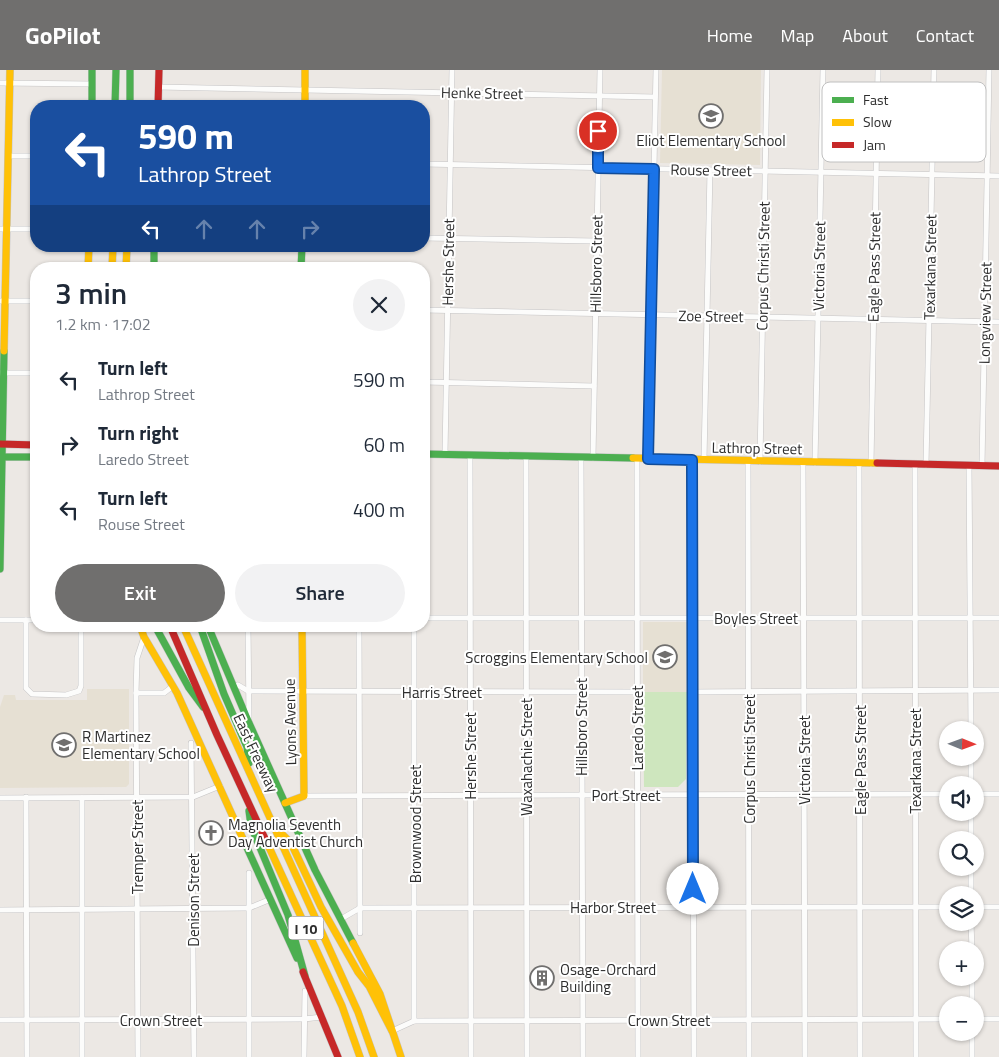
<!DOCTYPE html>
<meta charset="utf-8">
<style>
body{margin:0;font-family:"Titillium Web",sans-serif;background:#f2f2f3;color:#1f2937;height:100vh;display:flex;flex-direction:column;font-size:19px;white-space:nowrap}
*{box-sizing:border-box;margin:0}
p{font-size:16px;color:#747a83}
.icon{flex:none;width:28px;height:28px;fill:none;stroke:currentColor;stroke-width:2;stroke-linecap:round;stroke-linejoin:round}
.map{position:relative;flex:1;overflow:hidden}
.panel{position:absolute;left:30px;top:192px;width:400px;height:370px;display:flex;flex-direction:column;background:#fff;border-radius:20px;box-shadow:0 1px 4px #0004}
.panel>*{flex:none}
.hud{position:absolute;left:30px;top:30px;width:400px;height:152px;border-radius:20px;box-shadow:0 1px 4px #0004;background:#1a4fa0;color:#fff;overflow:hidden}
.needle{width:32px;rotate:91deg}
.controls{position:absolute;left:939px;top:651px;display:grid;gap:10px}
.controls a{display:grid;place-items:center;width:45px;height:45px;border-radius:50%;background:#fff;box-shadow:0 1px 4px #0004;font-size:25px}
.pin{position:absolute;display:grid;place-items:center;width:42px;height:42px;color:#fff;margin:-21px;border:2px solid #fff;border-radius:50%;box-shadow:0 1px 5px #0007}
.me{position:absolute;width:55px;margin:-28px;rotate:0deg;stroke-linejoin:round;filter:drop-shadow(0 0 4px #0008)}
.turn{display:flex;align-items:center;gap:18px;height:105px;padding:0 25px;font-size:22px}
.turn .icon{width:65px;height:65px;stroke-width:2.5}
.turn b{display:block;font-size:35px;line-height:42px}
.lanes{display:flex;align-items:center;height:48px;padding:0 25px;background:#0003;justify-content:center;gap:25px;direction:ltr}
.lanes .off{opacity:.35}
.round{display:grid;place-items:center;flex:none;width:52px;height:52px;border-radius:26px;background:#f2f2f3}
.head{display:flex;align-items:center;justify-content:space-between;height:85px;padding:0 25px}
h1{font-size:30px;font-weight:600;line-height:38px}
.action{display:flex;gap:10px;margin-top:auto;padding:10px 25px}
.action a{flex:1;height:58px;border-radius:30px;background:#706f6e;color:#fff;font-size:20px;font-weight:600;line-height:58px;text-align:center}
.action a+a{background:#f2f2f3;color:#1f2937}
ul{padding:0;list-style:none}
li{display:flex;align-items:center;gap:15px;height:65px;padding:0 25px}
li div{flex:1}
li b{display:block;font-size:19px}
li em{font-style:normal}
header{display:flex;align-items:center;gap:30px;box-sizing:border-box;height:70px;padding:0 25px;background:#706f6e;color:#fff}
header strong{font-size:24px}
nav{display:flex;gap:28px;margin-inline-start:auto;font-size:18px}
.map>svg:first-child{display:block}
.education{fill:#e6e0d3}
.green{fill:#cee6be}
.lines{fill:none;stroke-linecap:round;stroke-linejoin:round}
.street-casing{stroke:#c5c4c5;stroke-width:6}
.fast-casing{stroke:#c5c4c5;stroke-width:8}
.slow-casing{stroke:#c5c4c5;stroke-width:8}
.jam-casing{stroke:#c5c4c5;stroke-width:8}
.street{stroke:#fcfcfb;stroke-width:5}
.fast{stroke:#4caf50;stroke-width:7}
.slow{stroke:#ffc107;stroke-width:7}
.jam{stroke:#c62828;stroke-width:7}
.route-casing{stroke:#114b97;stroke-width:12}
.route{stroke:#1a73e8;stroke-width:9}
.labels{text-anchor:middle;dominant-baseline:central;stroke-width:4;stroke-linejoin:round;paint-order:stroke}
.shield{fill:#fff;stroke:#6d6d6d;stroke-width:1}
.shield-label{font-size:14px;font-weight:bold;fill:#2e2e2e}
.street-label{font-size:15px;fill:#2e2e2e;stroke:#fff}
.poi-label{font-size:15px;fill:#2e2e2e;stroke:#fff;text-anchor:start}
.key{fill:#fff;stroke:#c0c0c0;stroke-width:1}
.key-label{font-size:14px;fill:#2e2e2e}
</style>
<header>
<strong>GoPilot</strong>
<nav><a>Home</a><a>Map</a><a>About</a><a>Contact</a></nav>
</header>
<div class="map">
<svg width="999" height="987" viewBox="0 0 999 987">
<rect width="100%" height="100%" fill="#ece8e4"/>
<g class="education">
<polygon points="662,0 761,0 760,95 660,93"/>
<rect x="643" y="552" width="44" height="70"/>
<polygon points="87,619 129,619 129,714 126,717 0,718 0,637 4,625 15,625 16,630 87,630"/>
</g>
<polygon class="green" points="643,622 687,622 686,709 678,717 644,717"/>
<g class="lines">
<g class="street-casing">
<g id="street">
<polyline points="0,13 92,14"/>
<polyline points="158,17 655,27"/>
<polyline points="9,86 36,86"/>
<polyline points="424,94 999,106"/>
<polyline points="0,159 36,159"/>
<polyline points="424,168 596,171"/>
<polyline points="0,231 36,231"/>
<polyline points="424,240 999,252"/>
<polyline points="0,303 36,303"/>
<polyline points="424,312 594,316"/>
<polyline points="445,384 452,0"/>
<polyline points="470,386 471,987"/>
<polyline points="526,387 527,987"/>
<polyline points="581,388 583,987"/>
<polyline points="593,388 600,0"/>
<polyline points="637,389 638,987"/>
<polyline points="648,389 656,0"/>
<polyline points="692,390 694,987"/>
<polyline points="704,390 710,100"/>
<polyline points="748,391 749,987"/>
<polyline points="760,392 767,0"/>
<polyline points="803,392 805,987"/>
<polyline points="815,393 823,0"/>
<polyline points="859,394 860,987"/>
<polyline points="871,394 878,0"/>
<polyline points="915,395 916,987"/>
<polyline points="926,395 934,0"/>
<polyline points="969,396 971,660"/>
<polyline points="982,396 989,0"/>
<polyline points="424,548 999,548"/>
<polyline points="0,550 36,550"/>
<polyline points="26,550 26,618 32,624 66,625 79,621 81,616 81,556"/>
<polyline points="248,556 249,648"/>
<polyline points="359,556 360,863"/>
<polyline points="414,556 414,951"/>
<polyline points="238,615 248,621 637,622"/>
<polyline points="692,622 999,620"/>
<polyline points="136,623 164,623 173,616"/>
<polyline points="191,673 194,987"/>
<polyline points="971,688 971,715"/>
<polyline points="975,724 999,724"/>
<polyline points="304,726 948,724"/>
<polyline points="26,727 27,987"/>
<polyline points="0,728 193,727 220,716"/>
<polyline points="82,728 82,987"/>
<polyline points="971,742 971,770"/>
<polyline points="971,798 971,825"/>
<polyline points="249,803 249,987"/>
<polyline points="975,837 999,837"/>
<polyline points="0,840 249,838 271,829"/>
<polyline points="341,849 360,838 948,837"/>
<polyline points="971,852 972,880"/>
<polyline points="972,908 972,935"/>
<polyline points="975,949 999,949"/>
<polyline points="0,950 304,949 322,947"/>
<polyline points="392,961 414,951 948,949"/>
<polyline points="972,962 972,987"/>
<polyline points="138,987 136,623 137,588 144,567"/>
<polyline points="304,987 305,921"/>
</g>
</g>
<g class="fast-casing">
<g id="fast">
<polyline points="92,0 92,36"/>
<polyline points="130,0 130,36"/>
<polyline points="115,36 116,0"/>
<polyline points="154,176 154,199"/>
<polyline points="301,199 302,176"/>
<polyline points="424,384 633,388"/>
<polyline points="0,387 36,387"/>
<polyline points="0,499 4,281"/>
<polyline points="155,556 189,618 203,637"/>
<polyline points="200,556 224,624 247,677 249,693"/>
<polyline points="208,556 249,653 315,800 353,873"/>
<polyline points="249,741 251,756 288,845 305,906"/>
<polyline points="243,769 297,888"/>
</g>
</g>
<g class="slow-casing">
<g id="slow">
<polyline points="305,0 305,36"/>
<polyline points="88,199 89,176"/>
<polyline points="112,199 113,176"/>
<polyline points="126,199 127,176"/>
<polyline points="4,281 10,0"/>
<polyline points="633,388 877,393"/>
<polyline points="140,556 144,567 177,623 243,769"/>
<polyline points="183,556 358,942 374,987"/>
<polyline points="285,733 304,726 302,556"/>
<polyline points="281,763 291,773 321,837 358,902 369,916 392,961"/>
<polyline points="268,775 342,936 360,987"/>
<polyline points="353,873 380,924 401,987"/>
</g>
</g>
<g class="jam-casing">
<g id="jam">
<polyline points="158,36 159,0"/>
<polyline points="0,374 36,375"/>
<polyline points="877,393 999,396"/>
<polyline points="170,556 217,665 268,775"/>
<polyline points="303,902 338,987"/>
</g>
</g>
<use href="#street" class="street"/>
<use href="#fast" class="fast"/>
<use href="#slow" class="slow"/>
<use href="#jam" class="jam"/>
</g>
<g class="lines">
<g class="route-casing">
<polyline id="route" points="598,61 598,98 654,99 648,389 692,390 693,819"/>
</g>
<use href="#route" class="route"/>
</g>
<defs>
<g id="school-ring" transform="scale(1.25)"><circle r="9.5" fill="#fff" stroke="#706f6e" stroke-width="1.5"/><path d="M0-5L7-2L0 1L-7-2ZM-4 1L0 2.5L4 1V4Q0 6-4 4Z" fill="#706f6e"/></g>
<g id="church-ring" transform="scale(1.25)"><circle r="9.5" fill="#fff" stroke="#706f6e" stroke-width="1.5"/><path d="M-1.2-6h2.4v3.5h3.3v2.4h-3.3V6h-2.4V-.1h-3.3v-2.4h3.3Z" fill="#706f6e"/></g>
<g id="building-ring" transform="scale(1.25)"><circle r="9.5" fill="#fff" stroke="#706f6e" stroke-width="1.5"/><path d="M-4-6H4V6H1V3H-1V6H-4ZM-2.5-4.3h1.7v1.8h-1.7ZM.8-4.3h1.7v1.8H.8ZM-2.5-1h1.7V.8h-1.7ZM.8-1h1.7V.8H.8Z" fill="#706f6e"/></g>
</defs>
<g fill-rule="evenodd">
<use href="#school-ring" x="711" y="46"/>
<use href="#school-ring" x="665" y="587"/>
<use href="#school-ring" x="64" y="675"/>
<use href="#church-ring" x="211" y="763"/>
<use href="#building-ring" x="542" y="908"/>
</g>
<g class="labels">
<rect class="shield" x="288.5" y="846.5" width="35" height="23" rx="4"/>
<g class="shield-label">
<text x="306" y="858">I 10</text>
</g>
<g class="street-label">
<text transform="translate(482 23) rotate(1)">Henke Street</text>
<text transform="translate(711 100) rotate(1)">Rouse Street</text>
<text transform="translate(448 192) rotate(-89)">Hershe Street</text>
<text transform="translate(596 194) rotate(-89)">Hillsboro Street</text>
<text transform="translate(763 196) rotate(-89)">Corpus Christi Street</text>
<text transform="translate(819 196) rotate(-89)">Victoria Street</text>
<text transform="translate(874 197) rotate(-89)">Eagle Pass Street</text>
<text transform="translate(930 197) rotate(-89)">Texarkana Street</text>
<text transform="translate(985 243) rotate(-89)">Longview Street</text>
<text transform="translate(711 246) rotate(1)">Zoe Street</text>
<text transform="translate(757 378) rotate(1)">Lathrop Street</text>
<text x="756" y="548">Boyles Street</text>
<text x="442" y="622">Harris Street</text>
<text transform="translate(290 652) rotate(-91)">Lyons Avenue</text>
<text transform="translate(581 657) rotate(-90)">Hillsboro Street</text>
<text transform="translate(637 658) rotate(-90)">Laredo Street</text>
<text transform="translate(256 683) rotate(65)">East Freeway</text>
<text transform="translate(470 686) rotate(-90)">Hershe Street</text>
<text transform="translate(526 687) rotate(-90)">Waxahachie Street</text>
<text transform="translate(749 689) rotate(-90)">Corpus Christi Street</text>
<text transform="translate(804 690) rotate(-90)">Victoria Street</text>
<text transform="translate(860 690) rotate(-90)">Eagle Pass Street</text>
<text transform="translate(915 691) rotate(-90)">Texarkana Street</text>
<text x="626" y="725">Port Street</text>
<text transform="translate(415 754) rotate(-90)">Brownwood Street</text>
<text transform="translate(137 777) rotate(-90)">Tremper Street</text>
<text transform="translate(193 830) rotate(-90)">Denison Street</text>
<text x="613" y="837">Harbor Street</text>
<text x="161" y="950">Crown Street</text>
<text x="669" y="950">Crown Street</text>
</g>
<g class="poi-label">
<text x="711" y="70" text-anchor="middle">Eliot Elementary School</text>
<text x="648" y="587" text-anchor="end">Scroggins Elementary School</text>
<text x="82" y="666">R Martinez<tspan x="82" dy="17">Elementary School</tspan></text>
<text x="228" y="754">Magnolia Seventh<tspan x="228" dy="17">Day Adventist Church</tspan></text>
<text x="560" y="899">Osage-Orchard<tspan x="560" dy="17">Building</tspan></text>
</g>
</g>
<rect x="822" y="12" width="164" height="80" rx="8" class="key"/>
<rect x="832" y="27" width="22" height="6" fill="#4caf50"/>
<rect x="832" y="49" width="22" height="7" fill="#ffc107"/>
<rect x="832" y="72" width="22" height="6" fill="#c62828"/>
<g class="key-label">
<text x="863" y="35">Fast</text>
<text x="863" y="57">Slow</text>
<text x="863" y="80">Jam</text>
</g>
</svg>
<div class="controls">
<a><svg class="needle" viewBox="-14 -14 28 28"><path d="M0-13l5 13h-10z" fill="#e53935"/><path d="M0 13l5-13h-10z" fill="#747a83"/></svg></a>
<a><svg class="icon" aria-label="sound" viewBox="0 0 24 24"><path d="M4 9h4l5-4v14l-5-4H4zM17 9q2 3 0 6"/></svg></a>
<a><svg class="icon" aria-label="search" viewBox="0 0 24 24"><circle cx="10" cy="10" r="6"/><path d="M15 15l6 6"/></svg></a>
<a><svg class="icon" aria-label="layers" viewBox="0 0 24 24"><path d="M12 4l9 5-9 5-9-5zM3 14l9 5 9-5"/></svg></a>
<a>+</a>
<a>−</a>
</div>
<div class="pin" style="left:598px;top:61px;background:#d93025"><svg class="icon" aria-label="arrive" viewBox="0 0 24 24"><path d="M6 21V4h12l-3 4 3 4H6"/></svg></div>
<svg class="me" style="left:693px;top:819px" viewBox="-20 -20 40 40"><circle r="19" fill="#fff"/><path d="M0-13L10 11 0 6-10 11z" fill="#1a73e8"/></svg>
<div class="hud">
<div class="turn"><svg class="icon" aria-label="left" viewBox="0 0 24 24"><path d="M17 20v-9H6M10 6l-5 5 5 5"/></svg><div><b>590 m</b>Lathrop Street</div></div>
<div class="lanes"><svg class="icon" aria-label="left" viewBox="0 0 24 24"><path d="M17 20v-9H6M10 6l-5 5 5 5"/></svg><svg class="icon off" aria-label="ahead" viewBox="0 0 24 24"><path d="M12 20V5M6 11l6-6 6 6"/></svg><svg class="icon off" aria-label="ahead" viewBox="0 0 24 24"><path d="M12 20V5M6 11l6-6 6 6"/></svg><svg class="icon off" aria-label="right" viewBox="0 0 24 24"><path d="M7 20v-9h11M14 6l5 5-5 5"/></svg></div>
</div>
<section class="panel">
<div class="head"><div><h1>3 min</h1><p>1.2 km · 17:02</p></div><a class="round"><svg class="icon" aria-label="close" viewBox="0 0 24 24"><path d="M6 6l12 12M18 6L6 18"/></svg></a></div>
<ul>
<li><svg class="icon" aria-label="left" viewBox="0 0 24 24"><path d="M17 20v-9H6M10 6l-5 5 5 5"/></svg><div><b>Turn left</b><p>Lathrop Street</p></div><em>590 m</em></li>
<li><svg class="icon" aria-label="right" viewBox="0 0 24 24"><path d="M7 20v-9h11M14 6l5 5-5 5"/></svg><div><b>Turn right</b><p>Laredo Street</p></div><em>60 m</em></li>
<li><svg class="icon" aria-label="left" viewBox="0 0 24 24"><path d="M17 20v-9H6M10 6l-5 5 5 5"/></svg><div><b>Turn left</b><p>Rouse Street</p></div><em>400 m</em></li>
</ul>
<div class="action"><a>Exit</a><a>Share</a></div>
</section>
</div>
